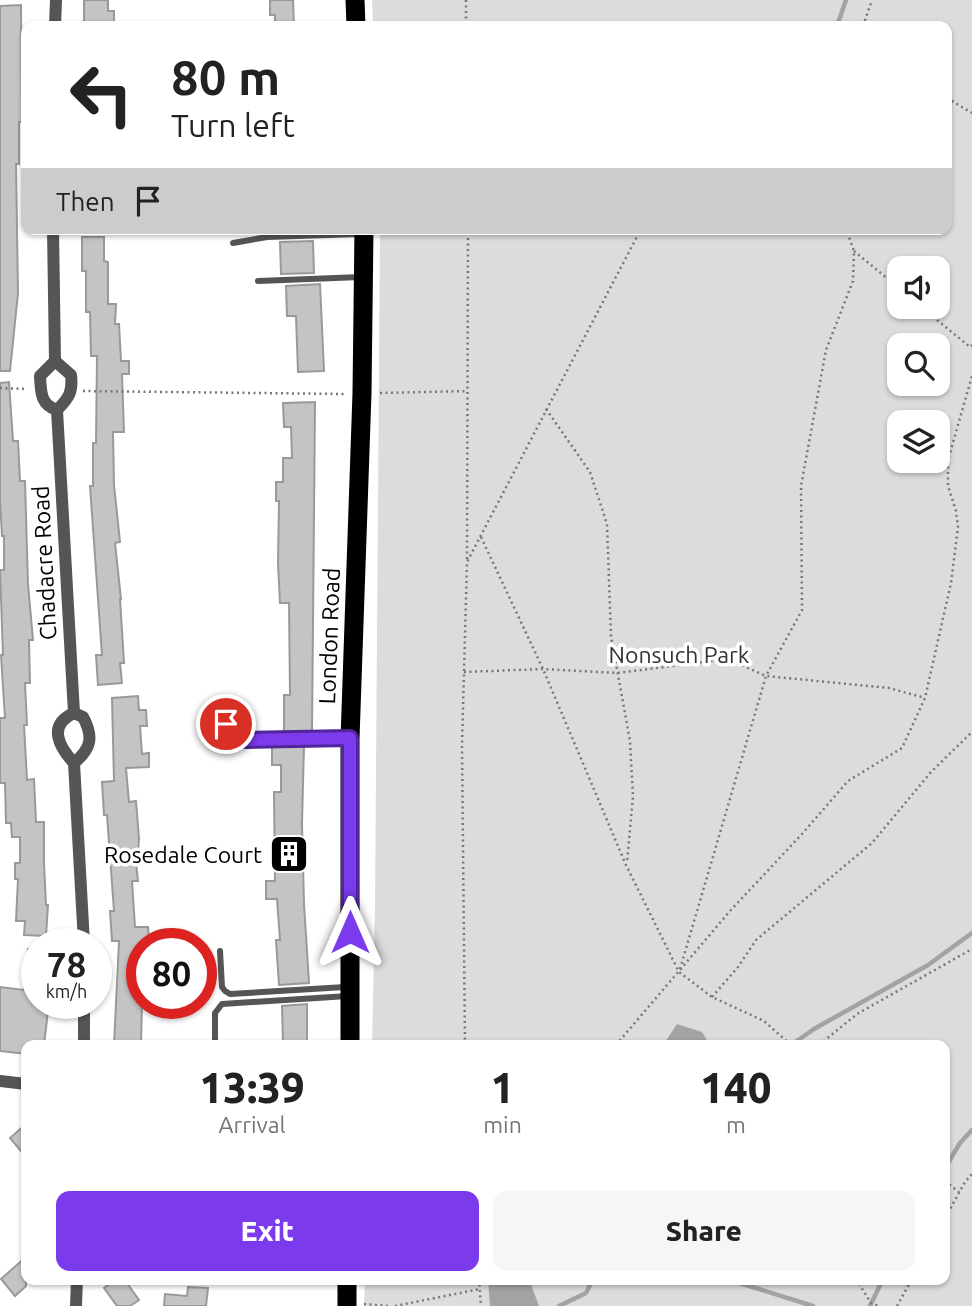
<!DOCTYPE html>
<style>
body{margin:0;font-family:Ubuntu,sans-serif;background:#f6f6f6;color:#222;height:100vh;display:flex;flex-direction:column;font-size:26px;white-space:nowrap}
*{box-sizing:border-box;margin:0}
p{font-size:23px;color:#767676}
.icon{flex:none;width:38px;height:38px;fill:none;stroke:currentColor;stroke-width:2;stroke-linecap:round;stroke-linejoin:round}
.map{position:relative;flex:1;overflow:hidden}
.side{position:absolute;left:21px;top:1040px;width:929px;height:245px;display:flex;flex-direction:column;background:#fff;border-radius:14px;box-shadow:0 2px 5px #0004}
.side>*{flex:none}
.banner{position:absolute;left:21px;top:21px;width:931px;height:214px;border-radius:14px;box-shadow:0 2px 5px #0004;background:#fff;color:#222;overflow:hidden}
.tools{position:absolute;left:887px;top:256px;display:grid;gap:14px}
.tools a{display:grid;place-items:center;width:63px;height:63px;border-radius:14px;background:#fff;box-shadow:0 2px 5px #0004;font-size:35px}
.speed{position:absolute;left:21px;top:928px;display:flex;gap:14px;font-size:35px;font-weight:700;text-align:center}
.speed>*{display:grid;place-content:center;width:91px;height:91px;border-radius:50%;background:#fff;box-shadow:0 2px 5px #0004;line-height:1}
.speed small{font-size:18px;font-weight:400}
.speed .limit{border:10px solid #d22;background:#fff;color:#111}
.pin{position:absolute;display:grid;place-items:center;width:60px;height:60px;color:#fff;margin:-30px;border:4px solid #fff;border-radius:50%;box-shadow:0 2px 7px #0007}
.me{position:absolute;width:77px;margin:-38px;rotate:0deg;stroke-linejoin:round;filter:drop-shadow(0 0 5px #0008)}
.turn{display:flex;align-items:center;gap:24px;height:147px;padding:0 35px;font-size:32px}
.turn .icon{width:91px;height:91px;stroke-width:2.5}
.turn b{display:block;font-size:49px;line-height:60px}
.then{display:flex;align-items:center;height:66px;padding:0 35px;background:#0003;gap:14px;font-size:26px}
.eta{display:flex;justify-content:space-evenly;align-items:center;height:119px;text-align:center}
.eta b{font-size:42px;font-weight:800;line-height:49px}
.button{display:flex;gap:14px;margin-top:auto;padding:14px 35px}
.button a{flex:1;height:80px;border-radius:14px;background:#7c3aed;color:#fff;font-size:28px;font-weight:800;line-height:80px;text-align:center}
.button a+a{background:#f6f6f6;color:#222}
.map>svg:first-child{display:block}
.green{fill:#dcdcdc;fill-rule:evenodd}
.water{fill:#a3a3a3}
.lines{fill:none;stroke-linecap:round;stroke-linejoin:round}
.stream{stroke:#a3a3a3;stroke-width:4.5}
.building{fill:#c4c4c4;stroke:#999;stroke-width:2}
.path{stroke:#777;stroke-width:2.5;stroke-dasharray:2 3.5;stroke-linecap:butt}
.service{stroke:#555;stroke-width:6}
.minor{stroke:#555;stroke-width:12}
.trunk{stroke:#000;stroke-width:19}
.route-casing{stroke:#51269a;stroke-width:18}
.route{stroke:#7c3aed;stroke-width:12}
.labels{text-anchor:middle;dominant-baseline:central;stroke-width:7;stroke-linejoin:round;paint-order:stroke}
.street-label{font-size:23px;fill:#000;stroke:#fff}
.park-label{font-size:23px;fill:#333;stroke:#fff}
.poi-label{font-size:23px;fill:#000;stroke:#fff;text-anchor:end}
</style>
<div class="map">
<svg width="972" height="1306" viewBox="0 0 972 1306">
<rect width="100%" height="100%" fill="#fff"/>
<path class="green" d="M372 0H972V1306H364L365 1279H945V1045H372L375 909 380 229H947V26H373ZM900 268H938V306H900ZM900 345H938V383H900ZM900 422H938V460H900Z"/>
<g class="water">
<polygon points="677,1024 702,1032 710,1045 663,1045"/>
<polygon points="488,1279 529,1279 539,1306 490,1306"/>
</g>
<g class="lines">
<g class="stream">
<polyline points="837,26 846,0"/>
<polyline points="791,1045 814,1029 928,965 972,933"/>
<polyline points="945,1168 960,1143 972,1130"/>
<polyline points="727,1279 813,1306"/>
<polyline points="559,1306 586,1293 593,1279"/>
<polyline points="870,1306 883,1279"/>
</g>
</g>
<g class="building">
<polygon points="84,0 108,0 108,11 114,11 114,25 84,25"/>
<polygon points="270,0 293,0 294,26 275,26 275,15 270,15"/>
<polygon points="21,5 22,122 19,122 19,164 16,164 18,293 10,371 0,371 0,6"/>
<polygon points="82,237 104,237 104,261 108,262 108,304 116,304 115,324 119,324 121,361 129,361 129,374 122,374 124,432 113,432 114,485 120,542 115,543 121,599 120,599 124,663 120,663 122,683 98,685 96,655 102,655 90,486 93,486 93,443 96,443 97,356 91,356 90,312 86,312 86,271 82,271"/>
<polygon points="313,241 314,273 281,274 280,242"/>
<polygon points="320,284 324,371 298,372 296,316 287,316 286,286"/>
<polygon points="9,382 13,441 18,441 20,481 25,481 28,584 33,640 29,640 30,683 25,683 27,725 24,725 27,780 34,779 36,822 44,822 44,863 46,905 48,905 46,936 24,935 25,921 16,921 18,879 15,879 15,863 20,863 20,837 12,837 11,823 6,823 5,783 0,783 0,718 5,718 1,655 3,655 0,570 4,570 4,536 2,536 0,500 0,383"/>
<polygon points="315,402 312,734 284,734 284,695 290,695 289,603 280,603 278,563 279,501 276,501 276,482 283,482 283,458 292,458 291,427 284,427 283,403"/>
<polygon points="138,696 139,710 146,710 147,726 140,726 142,754 149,753 149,767 126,768 129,802 136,801 139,839 138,853 135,853 138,881 132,881 135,927 148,927 149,939 142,940 142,971 138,971 137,1002 142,1002 141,1045 114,1045 119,941 112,941 110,911 114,911 107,815 104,815 102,782 114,781 112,698"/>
<polygon points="304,745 302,824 304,904 309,983 279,985 276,940 280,940 277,899 266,899 266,881 275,881 274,792 281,792 281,765 272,765 272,746"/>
<polygon points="28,949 37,949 37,1003 49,1003 44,1045 26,1045 26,1054 0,1051 0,987 24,990"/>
<polygon points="307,1004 307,1045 283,1045 282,1006"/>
<polygon points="26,1124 26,1157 10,1138"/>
<polygon points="26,1257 26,1286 15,1296 1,1279"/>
<polygon points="116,1279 124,1279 139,1300 130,1306 117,1306 104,1288"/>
<polygon points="188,1287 208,1288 206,1306 164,1306 165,1294 187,1296"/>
</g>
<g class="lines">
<g class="path">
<polyline points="466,0 466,26"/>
<polyline points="863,26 872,0"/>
<polyline points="947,98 972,113"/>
<polyline points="854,251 900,289"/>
<polyline points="920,306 970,347 972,345"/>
<polyline points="0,388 27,389"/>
<polyline points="83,391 346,394"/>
<polyline points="380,393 468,391"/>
<polyline points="546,409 590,472 607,524 611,636 630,741 633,796 627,863"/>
<polyline points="481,537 543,669 626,865 679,972 712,997 764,1021 791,1045"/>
<polyline points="467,559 468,229"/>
<polyline points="464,672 543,669 617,673 728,659 766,676 889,688 925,698"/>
<polyline points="680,969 766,676 802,610 801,486 826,350 853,281 854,251 846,229"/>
<polyline points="712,997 738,967 756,940 872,843 931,772 972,732"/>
<polyline points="465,1045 462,745 467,562 641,229"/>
<polyline points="616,1045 730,911 802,834 848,781 902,748 925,698 951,583 958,527 956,511 948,486 948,460 972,376"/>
<polyline points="819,1045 857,1014 972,949"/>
<polyline points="945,1181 959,1192"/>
<polyline points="945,1218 965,1182 972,1174"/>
<polyline points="479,1279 481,1306"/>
<polyline points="856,1279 871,1303 879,1306"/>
<polyline points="364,1304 389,1306"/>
<polyline points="395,1306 480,1289"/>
<polyline points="897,1306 912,1279"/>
</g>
<g class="service">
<polyline points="233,243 267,237 360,234"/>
<polyline points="258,281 361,277"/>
<polyline points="209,724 226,724 246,740 348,739"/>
<polyline points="220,951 222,987 225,991 230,994 345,987"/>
<polyline points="215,1045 215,1013 222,1004 348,996"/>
</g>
<g class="minor">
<polyline points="55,26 56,0"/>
<path d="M53 229 55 361 40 376C41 392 40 404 57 410"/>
<path d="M55 361 71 375C73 392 69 398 57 410L74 713"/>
<path d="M74 763C91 749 94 737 83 717L74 713C47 725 59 747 74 763L84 943"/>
<polyline points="84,1045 84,1003"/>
<polyline points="0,1081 26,1084"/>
<polyline points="76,1306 77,1279"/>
</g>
<g class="trunk">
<polyline points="355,0 356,26"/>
<polyline points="350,1045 350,739 362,393 364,229"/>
<polyline points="347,1306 347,1279"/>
</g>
</g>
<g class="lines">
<g class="route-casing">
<polyline id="route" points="226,724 246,740 350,738 350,932"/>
</g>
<use href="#route" class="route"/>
</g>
<defs>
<g id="building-square" transform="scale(2.0125)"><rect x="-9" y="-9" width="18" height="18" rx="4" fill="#000" stroke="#fff"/><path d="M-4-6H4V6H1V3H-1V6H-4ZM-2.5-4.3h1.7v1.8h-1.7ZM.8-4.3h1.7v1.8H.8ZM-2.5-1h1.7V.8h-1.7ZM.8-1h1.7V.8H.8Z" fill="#fff"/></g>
</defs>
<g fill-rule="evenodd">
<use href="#building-square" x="289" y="854"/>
</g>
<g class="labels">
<g class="street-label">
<text transform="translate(44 563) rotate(-93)">Chadacre Road</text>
<text transform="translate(329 636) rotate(-88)">London Road</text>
</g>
<g class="park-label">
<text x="679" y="654">Nonsuch Park</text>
</g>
<g class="poi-label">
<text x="262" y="854">Rosedale Court</text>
</g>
</g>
</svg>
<div class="tools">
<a><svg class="icon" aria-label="sound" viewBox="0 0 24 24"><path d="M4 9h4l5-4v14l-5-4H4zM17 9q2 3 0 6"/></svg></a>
<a><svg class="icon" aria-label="search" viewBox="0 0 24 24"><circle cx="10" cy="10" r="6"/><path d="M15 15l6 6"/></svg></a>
<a><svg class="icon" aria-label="layers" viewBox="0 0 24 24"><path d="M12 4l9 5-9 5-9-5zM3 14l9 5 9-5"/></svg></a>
</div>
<div class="speed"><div>78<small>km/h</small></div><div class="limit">80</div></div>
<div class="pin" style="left:226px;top:724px;background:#d93025"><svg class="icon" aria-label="arrive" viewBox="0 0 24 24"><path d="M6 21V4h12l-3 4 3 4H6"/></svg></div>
<svg class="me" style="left:350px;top:932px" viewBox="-20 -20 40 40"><path d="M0-17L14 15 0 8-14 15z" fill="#7c3aed" stroke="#fff" stroke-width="4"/></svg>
<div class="banner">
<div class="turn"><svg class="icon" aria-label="left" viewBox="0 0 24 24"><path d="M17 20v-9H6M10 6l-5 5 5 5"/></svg><div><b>80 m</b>Turn left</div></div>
<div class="then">Then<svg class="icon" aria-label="arrive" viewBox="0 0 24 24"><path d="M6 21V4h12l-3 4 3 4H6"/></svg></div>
</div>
<section class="side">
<div class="eta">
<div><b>13:39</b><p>Arrival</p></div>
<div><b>1</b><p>min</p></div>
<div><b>140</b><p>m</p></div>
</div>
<div class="button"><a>Exit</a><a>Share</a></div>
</section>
</div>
